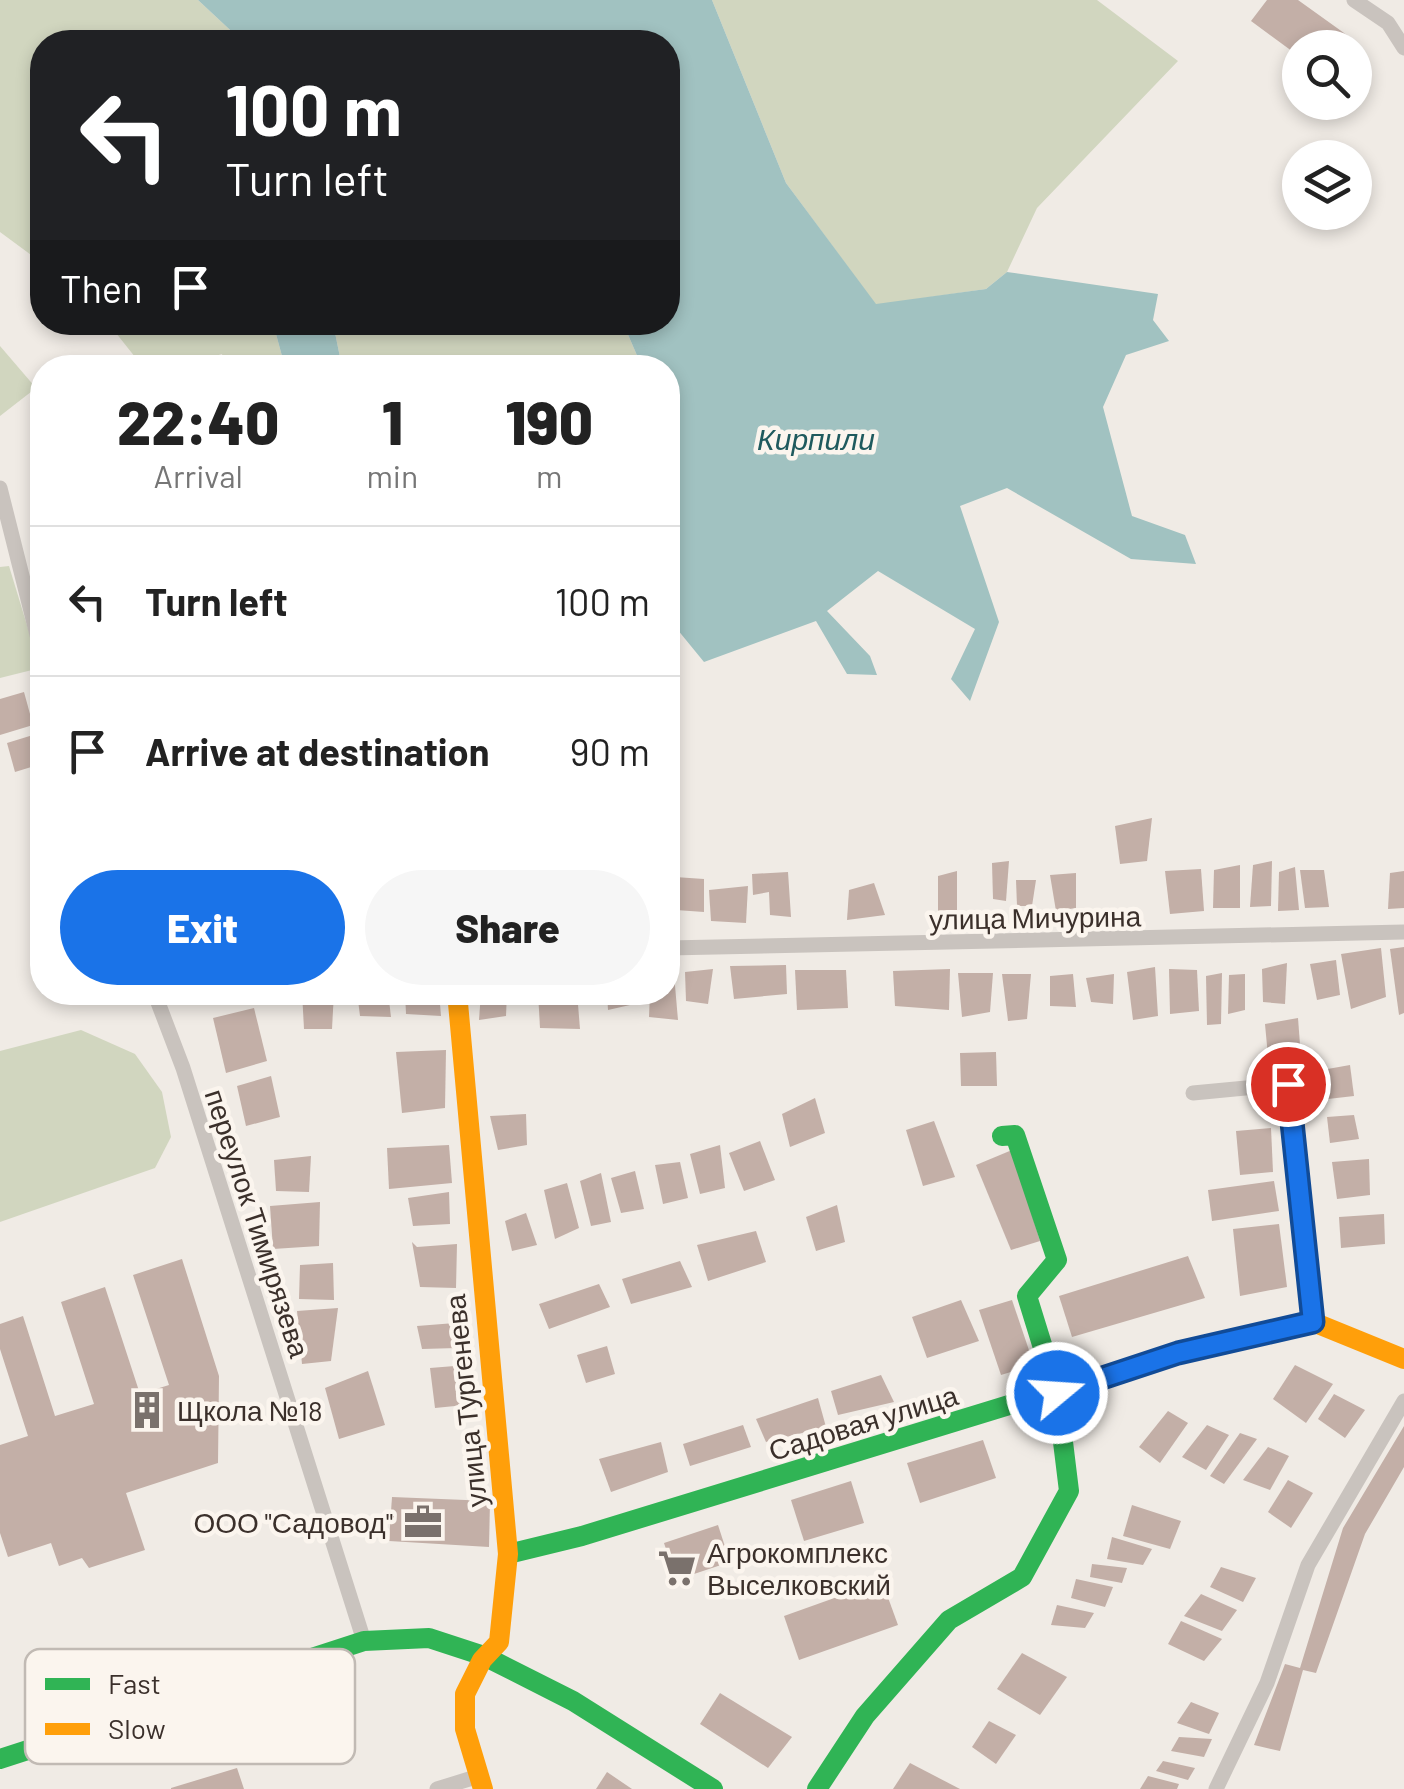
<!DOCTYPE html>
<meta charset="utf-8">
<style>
body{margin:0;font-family:Barlow,sans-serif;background:#f6f6f6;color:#222;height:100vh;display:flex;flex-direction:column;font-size:38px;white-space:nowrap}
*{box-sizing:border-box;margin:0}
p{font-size:32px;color:#767676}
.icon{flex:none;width:55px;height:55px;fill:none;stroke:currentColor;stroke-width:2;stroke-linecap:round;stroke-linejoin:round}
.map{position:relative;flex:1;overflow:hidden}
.panel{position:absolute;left:30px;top:355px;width:650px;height:650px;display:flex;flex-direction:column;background:#fff;border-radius:40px;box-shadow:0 5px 15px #0003}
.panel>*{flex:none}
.hud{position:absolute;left:30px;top:30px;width:650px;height:305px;border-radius:40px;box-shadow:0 5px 15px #0003;background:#202124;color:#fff;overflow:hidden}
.controls{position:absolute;left:1282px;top:30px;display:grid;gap:20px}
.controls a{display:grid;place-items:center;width:90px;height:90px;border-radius:50%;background:#fff;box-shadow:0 5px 15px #0003;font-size:50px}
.pin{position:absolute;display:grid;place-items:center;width:85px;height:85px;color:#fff;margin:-42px;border:5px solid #fff;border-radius:50%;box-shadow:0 2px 10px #0007}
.me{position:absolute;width:110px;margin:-55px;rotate:72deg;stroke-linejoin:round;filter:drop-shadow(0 0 8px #0008)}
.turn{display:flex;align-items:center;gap:35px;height:210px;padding:0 30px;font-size:45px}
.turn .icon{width:130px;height:130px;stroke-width:2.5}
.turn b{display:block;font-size:70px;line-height:85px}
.then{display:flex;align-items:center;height:95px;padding:0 30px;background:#0003;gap:20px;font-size:38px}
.eta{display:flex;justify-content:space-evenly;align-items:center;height:170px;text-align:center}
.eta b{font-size:60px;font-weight:800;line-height:70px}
.button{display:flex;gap:20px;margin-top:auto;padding:20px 30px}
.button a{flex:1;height:115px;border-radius:60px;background:#1a73e8;color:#fff;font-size:40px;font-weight:800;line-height:115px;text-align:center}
.button a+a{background:#f6f6f6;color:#222}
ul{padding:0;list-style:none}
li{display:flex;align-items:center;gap:30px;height:150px;padding:0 30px;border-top:2px solid #e0e0e0}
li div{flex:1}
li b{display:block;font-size:38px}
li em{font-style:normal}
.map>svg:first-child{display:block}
.green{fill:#d1d6bf}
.water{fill:#a1c2c1}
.building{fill:#c3afa7}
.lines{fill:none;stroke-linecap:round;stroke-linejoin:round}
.street{stroke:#c9c3be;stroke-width:15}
.fast{stroke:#30b455;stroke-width:20}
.slow{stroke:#ff9f0a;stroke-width:20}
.route-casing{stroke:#114b97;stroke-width:25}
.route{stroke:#1a73e8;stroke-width:18}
.labels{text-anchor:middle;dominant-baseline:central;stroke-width:9;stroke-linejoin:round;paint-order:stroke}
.street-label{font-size:28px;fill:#3b302b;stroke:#fbf5ee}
.poi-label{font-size:28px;fill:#3b302b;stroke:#fbf5ee;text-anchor:start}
.water-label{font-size:30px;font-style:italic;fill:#1f5a5e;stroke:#fbf5ee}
.key{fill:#fbf5ee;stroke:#c1bab4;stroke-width:2.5}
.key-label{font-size:28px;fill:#3b302b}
</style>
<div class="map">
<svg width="1404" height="1789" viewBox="0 0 1404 1789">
<rect width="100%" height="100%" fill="#f0ebe5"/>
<g class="green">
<polygon points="0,0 198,0 243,42 42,42 42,263 0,232"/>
<polygon points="712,0 1097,0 1178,61 1037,208 1007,272 986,289 876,305 786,183"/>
<polygon points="108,323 273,323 285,367 225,367 222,354 179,367 143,367"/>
<polygon points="333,323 623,323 642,367 342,367"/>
<polygon points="0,346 36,388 0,416"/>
<polygon points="9,566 40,668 0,678 0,567"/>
<polygon points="81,1030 135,1054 162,1092 171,1137 155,1168 0,1222 0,1051"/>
</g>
<g class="water">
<polygon points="198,0 712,0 786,183 876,304 986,289 1007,272 1158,294 1153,320 1169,341 1126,355 1103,407 1132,516 1185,535 1196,564 1131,559 1007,488 960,506 999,622 970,701 951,679 975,629 878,571 827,611 870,656 877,675 847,674 816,621 704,662 668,618 668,368 642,367 623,323 668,322 668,42 243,42"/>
<polygon points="273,323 333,323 342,367 285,367"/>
</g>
<g class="building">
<polygon points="1267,0 1298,0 1351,38 1344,48 1300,48 1300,57 1251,21"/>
<polygon points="24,692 33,725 0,735 0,699"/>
<polygon points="33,735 41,764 15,772 7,743"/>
<polygon points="1152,818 1147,861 1120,864 1115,826"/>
<polygon points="1009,861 1006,901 993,899 992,863"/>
<polygon points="1272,861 1271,906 1250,907 1253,865"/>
<polygon points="1240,865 1240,908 1213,908 1214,870"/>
<polygon points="1295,867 1299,910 1278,911 1279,872"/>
<polygon points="1201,869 1204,911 1170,914 1165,871"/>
<polygon points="1300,870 1324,870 1329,907 1305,908"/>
<polygon points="957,871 957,912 938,913 938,876"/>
<polygon points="1404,871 1404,908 1388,909 1390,873"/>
<polygon points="788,872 791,917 770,915 769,892 753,895 752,874"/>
<polygon points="1076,873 1076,908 1056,911 1050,875"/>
<polygon points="675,877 704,879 704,912 676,910"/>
<polygon points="1016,880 1036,880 1032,906 1017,906"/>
<polygon points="874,883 885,915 847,920 849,890"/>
<polygon points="748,886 746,923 711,921 709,890"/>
<polygon points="1404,947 1404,1013 1399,1015 1390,949"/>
<polygon points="1381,948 1386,997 1351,1009 1341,954"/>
<polygon points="1336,960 1340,995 1317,1000 1310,964"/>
<polygon points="1287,963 1285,1004 1263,1002 1262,969"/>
<polygon points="786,965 787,994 734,999 730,966"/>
<polygon points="1155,967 1158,1016 1133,1020 1127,972"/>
<polygon points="713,969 708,1004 686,1001 685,972"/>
<polygon points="950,969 949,1010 895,1006 893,971"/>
<polygon points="1169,969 1197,970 1199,1011 1170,1014"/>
<polygon points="795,970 846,970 848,1008 797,1010"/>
<polygon points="958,973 993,973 990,1012 962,1017"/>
<polygon points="1222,973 1221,1024 1207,1025 1206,976"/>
<polygon points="674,974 678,1020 649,1017 650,992 668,992 668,975"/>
<polygon points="1002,974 1031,974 1027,1019 1008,1021"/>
<polygon points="1073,974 1076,1007 1050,1006 1050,976"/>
<polygon points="1114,974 1113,1004 1091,1002 1086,978"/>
<polygon points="1245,974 1245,1010 1228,1014 1229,975"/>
<polygon points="302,992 334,992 332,1029 304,1029"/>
<polygon points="357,992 388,992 391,1017 360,1016"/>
<polygon points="405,992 439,992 441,1016 406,1014"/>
<polygon points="481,992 507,992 506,1016 479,1020"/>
<polygon points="538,992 577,992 580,1029 540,1028"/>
<polygon points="607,992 629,992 630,1005 608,1010"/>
<polygon points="254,1008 267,1061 226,1073 213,1018"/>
<polygon points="1298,1018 1302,1071 1270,1078 1265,1024"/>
<polygon points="446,1050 445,1108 402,1113 396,1052"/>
<polygon points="996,1052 997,1086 961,1086 960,1053"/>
<polygon points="1350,1065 1354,1096 1328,1099 1322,1070"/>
<polygon points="271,1076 280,1117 246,1126 237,1086"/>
<polygon points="815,1098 825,1133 790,1147 782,1114"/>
<polygon points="526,1114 527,1145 498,1150 490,1116"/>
<polygon points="1354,1115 1359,1139 1330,1143 1327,1117"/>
<polygon points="934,1121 955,1177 923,1186 906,1130"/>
<polygon points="1271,1128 1273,1172 1240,1175 1236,1131"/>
<polygon points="760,1141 775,1180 744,1191 729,1153"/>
<polygon points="449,1145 452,1183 389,1189 387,1148"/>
<polygon points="720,1145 725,1188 700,1194 690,1154"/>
<polygon points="1012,1150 1040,1241 1011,1250 976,1165"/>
<polygon points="311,1156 309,1192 276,1191 274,1160"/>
<polygon points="1369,1159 1370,1195 1337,1199 1332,1162"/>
<polygon points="680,1162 688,1198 663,1204 655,1165"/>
<polygon points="635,1171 644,1209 621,1213 611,1178"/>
<polygon points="601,1173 611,1222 591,1226 580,1181"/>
<polygon points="1274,1181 1279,1211 1212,1221 1208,1190"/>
<polygon points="567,1183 579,1228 555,1239 544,1190"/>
<polygon points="449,1192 450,1224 413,1226 408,1198"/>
<polygon points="320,1202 319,1246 273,1249 270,1206"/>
<polygon points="837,1205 845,1242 816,1251 806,1217"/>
<polygon points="526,1213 537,1245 512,1251 505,1221"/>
<polygon points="1384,1214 1385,1244 1341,1248 1339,1217"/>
<polygon points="1279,1224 1287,1287 1240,1296 1233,1229"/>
<polygon points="756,1231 766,1262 708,1281 697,1245"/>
<polygon points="412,1242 417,1247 457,1244 456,1288 420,1287"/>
<polygon points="1188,1256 1205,1298 1072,1337 1059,1296"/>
<polygon points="182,1259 219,1376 218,1463 126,1493 145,1550 89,1568 82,1558 59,1566 51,1543 8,1557 0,1533 0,1445 28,1436 0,1349 0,1324 23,1316 55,1416 94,1404 61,1302 105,1287 140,1394 169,1385 133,1275"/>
<polygon points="680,1261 692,1287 631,1304 622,1279"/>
<polygon points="333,1263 334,1300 299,1299 300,1265"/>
<polygon points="599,1284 610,1307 549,1329 539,1304"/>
<polygon points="961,1300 979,1341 927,1358 912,1317"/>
<polygon points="1012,1300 1034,1365 1001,1375 979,1310"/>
<polygon points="338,1308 331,1361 302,1364 297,1311"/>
<polygon points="455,1323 457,1348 422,1349 417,1326"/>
<polygon points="607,1346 615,1374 586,1383 577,1355"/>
<polygon points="467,1365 465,1405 435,1408 430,1368"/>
<polygon points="1295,1365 1333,1384 1306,1423 1273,1399"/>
<polygon points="368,1371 385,1425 339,1439 325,1388"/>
<polygon points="881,1375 894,1402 838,1415 831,1391"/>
<polygon points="1334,1394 1365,1410 1345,1438 1318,1419"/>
<polygon points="818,1398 826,1427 766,1442 756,1419"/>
<polygon points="1168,1411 1188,1423 1160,1463 1139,1447"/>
<polygon points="743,1425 751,1447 690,1466 683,1444"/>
<polygon points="1207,1425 1229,1435 1206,1470 1182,1457"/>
<polygon points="1404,1426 1404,1467 1365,1534 1316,1673 1303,1670 1280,1751 1254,1745 1285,1664 1300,1668 1343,1528"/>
<polygon points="1240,1433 1257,1439 1224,1484 1210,1476"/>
<polygon points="983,1440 996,1478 920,1503 907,1463"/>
<polygon points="661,1442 668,1472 611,1492 599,1459"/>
<polygon points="1268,1447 1289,1456 1270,1490 1243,1480"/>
<polygon points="1288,1480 1313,1493 1291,1528 1268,1512"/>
<polygon points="851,1481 864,1523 804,1541 791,1500"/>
<polygon points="392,1497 490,1501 489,1547 389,1541"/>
<polygon points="1132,1505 1181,1521 1170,1549 1123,1536"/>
<polygon points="718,1525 730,1562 676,1580 664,1543"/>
<polygon points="1112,1537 1152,1549 1143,1565 1107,1559"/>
<polygon points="1092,1564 1127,1568 1122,1583 1090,1577"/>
<polygon points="1221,1567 1256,1578 1243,1602 1210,1587"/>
<polygon points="1076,1579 1113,1587 1105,1607 1071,1598"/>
<polygon points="882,1581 898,1625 799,1660 784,1616"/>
<polygon points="1201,1594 1237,1610 1222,1631 1184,1616"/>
<polygon points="1057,1605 1094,1613 1085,1628 1051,1625"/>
<polygon points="1181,1621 1222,1639 1204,1661 1168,1644"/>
<polygon points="1022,1653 1067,1677 1040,1715 997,1689"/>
<polygon points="720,1693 792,1737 768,1768 700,1724"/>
<polygon points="1191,1702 1219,1713 1209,1734 1177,1723"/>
<polygon points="989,1721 1016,1735 996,1764 972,1747"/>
<polygon points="1179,1737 1212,1739 1204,1757 1171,1751"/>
<polygon points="1163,1761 1195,1768 1188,1780 1156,1771"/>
<polygon points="910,1763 960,1789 893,1789"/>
<polygon points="237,1768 244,1789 171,1789 171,1788"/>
<polygon points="607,1772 632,1789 596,1789"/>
<polygon points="1148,1776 1179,1784 1177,1789 1140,1789"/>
</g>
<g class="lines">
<g class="street">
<polyline points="1354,0 1388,23 1404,48"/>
<polyline points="0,488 42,655"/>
<polyline points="668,948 1404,932"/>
<polyline points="154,992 183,1068 364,1641"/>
<polyline points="1193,1093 1288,1084 1313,1322"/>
<polyline points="437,1789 479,1776"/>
<polyline points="1216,1789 1267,1683 1308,1565 1404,1401"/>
</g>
<g class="fast">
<polyline points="508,1554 582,1536 1159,1359"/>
<polyline points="0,1759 364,1641 429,1638 484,1656 573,1701 713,1789"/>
<polyline points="817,1789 865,1716 949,1620 1022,1577 1069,1491 1057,1393 1027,1296 1057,1260 1015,1135 1002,1136"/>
</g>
<g class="slow">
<polyline points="457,992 508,1554 499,1642 482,1660 465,1694 465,1729 483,1789"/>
<polyline points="1159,1359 1313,1322 1404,1359"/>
</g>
</g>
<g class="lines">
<g class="route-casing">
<polyline id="route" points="1057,1393 1178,1353 1313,1322 1288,1084"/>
</g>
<use href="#route" class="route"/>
</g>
<defs>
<g id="building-bare" transform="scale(3)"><path d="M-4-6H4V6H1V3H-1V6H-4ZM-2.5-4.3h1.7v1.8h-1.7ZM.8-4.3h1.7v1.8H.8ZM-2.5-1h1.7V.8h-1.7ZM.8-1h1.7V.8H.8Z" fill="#7a716c" stroke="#fbf5ee" stroke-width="2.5" paint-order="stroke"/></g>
<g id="office-bare" transform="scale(3)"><path d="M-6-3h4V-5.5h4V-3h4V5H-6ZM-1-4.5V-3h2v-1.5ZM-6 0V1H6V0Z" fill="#7a716c" stroke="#fbf5ee" stroke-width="2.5" paint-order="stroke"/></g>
<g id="supermarket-bare" transform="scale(3)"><path d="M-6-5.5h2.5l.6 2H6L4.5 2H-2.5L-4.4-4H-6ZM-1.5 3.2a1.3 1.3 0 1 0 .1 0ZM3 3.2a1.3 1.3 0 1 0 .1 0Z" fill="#7a716c" stroke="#fbf5ee" stroke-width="2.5" paint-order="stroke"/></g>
</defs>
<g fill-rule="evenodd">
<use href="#building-bare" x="147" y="1410"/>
<use href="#office-bare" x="423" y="1522"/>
<use href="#supermarket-bare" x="677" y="1568"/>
</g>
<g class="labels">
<g class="street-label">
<text transform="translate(1035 917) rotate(-1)">улица Мичурина</text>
<text transform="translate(258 1223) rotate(72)">переулок Тимирязева</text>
<text transform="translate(465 1401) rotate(-96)">улица Тургенева</text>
<text transform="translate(863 1422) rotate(-17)">Садовая улица</text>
</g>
<g class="poi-label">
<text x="177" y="1410">Щкола №18</text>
<text x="393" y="1522" text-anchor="end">ООО "Садовод"</text>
<text x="707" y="1552">Агрокомплекс<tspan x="707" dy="32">Выселковский</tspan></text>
</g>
<g class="water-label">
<text x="816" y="438">Кирпили</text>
</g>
</g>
<rect x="25" y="1649" width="330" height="115" rx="15" class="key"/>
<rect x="45" y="1678" width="45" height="12" fill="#30b455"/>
<rect x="45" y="1723" width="45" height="12" fill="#ff9f0a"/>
<g class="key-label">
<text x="108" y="1694">Fast</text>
<text x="108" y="1739">Slow</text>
</g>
</svg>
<div class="controls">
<a><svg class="icon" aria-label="search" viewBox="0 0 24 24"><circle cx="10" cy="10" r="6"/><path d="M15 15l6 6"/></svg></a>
<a><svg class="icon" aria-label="layers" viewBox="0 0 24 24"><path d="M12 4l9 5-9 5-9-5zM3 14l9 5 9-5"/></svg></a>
</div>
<div class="pin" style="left:1288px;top:1084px;background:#d93025"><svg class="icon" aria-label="arrive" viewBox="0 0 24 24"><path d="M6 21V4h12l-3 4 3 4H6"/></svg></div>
<svg class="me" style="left:1057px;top:1393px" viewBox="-20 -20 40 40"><circle r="17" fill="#1a73e8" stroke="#fff" stroke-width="3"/><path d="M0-11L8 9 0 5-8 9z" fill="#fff"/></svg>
<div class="hud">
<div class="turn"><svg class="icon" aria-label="left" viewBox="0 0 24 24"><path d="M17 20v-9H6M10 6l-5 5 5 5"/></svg><div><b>100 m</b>Turn left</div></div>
<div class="then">Then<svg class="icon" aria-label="arrive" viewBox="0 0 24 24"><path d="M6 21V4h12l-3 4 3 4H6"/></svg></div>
</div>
<section class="panel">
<div class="eta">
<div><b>22:40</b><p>Arrival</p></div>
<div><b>1</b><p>min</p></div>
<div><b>190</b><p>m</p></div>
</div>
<ul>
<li><svg class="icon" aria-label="left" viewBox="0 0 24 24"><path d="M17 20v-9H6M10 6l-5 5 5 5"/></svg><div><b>Turn left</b></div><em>100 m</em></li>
<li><svg class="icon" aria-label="arrive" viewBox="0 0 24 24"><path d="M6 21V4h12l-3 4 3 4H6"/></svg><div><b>Arrive at destination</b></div><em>90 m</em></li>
</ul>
<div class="button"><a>Exit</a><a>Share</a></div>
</section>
</div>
